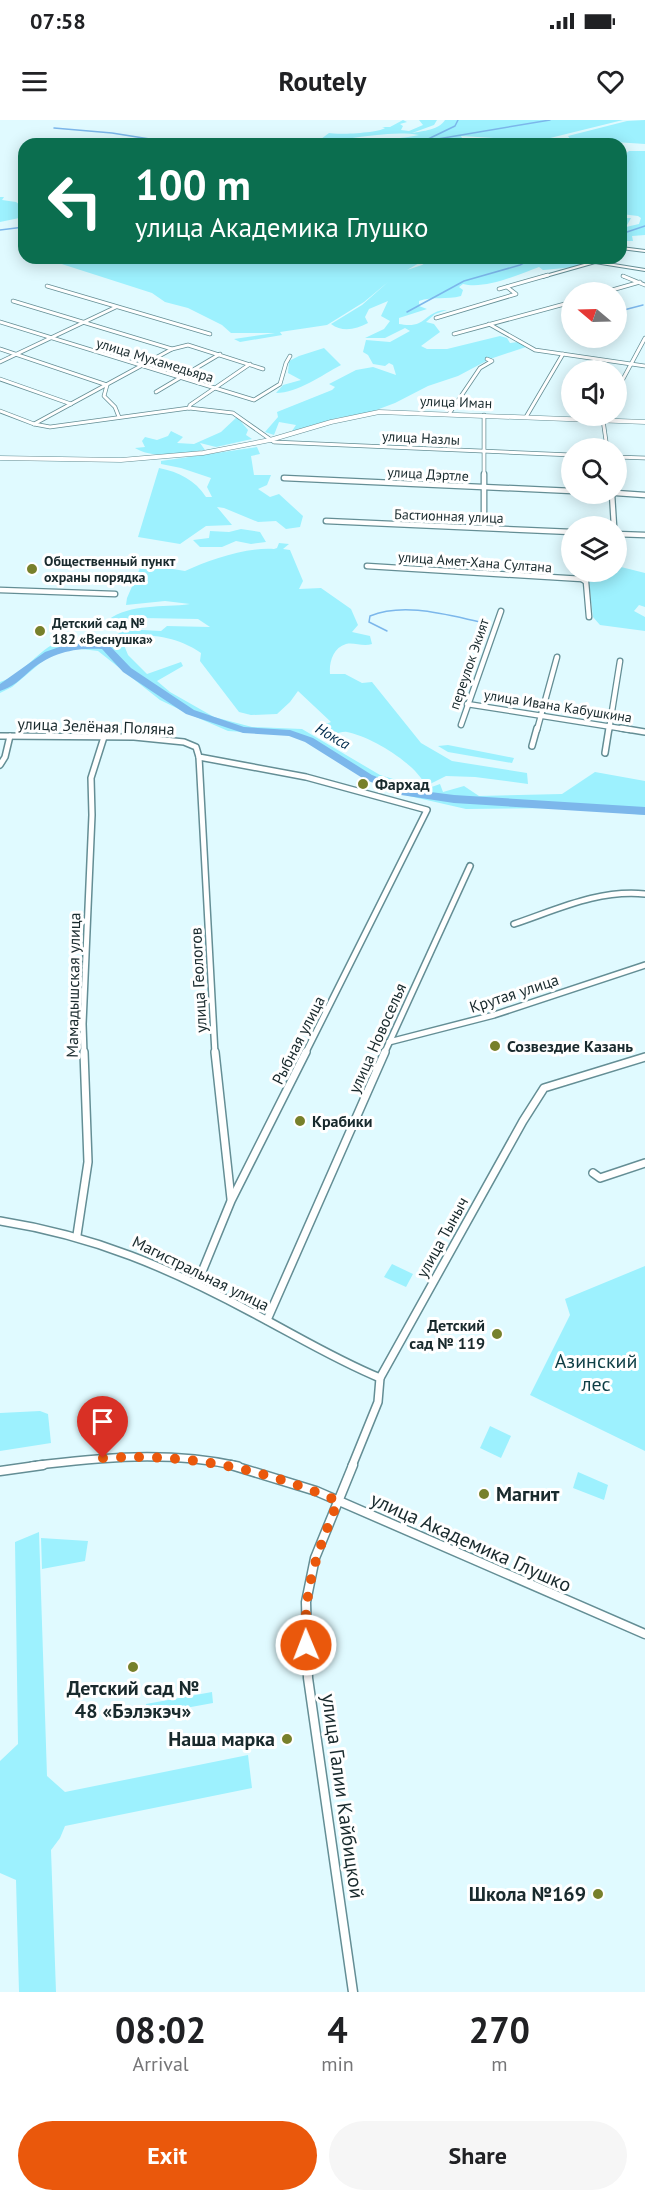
<!DOCTYPE html>
<meta charset="utf-8">
<style>
body{margin:0;font-family:"PT Sans",sans-serif;background:#f6f6f6;color:#202124;height:100vh;display:flex;flex-direction:column;font-size:22px;white-space:nowrap}
*{box-sizing:border-box;margin:0}
p{font-size:20px;color:#757577}
.icon{flex:none;width:33px;height:33px;fill:none;stroke:currentColor;stroke-width:2;stroke-linecap:round;stroke-linejoin:round}
.map{position:relative;height:1872px;overflow:hidden}
.side{display:flex;flex-direction:column;background:#fff;flex:1}
.side>*{flex:none}
.hud{position:absolute;left:18px;top:18px;width:609px;height:126px;border-radius:18px;box-shadow:0 3px 15px #0003;background:#0b6e4f;color:#fff;overflow:hidden}
.needle{width:39px;rotate:289deg}
.buttons{position:absolute;left:561px;top:162px;display:grid;gap:12px}
.buttons a{display:grid;place-items:center;width:66px;height:66px;border-radius:50%;background:#fff;box-shadow:0 3px 15px #0003;font-size:30px}
.pin{position:absolute;display:grid;place-items:center;width:51px;height:51px;color:#fff;margin:-62px -26px;border-radius:50% 50% 50% 0;rotate:-45deg;box-shadow:0 0 6px #0007}
.pin .icon{rotate:45deg}
.me{position:absolute;width:66px;margin:-33px;rotate:359deg;stroke-linejoin:round;filter:drop-shadow(0 0 4px #0008)}
.turn{display:flex;align-items:center;gap:21px;height:126px;padding:0 18px;font-size:27px}
.turn .icon{width:78px;height:78px;stroke-width:2.5}
.turn b{display:block;font-size:42px;line-height:51px}
.eta{display:flex;justify-content:space-evenly;align-items:center;height:102px;text-align:center}
.eta b{font-size:36px;font-weight:600;line-height:42px}
.primary-button{display:flex;gap:12px;margin-top:auto;padding:12px 18px}
.primary-button a{flex:1;height:69px;border-radius:36px;background:#ea580c;color:#fff;font-size:24px;font-weight:600;line-height:69px;text-align:center}
.primary-button a+a{background:#f6f6f6;color:#202124}
.status{display:flex;justify-content:space-between;align-items:center;height:42px;padding:0 30px;background:#fff;direction:ltr}
.status svg{height:16px;fill:currentColor}
header{display:flex;justify-content:space-between;align-items:center;height:78px;padding:0 18px;background:#fff;font-size:27px;font-weight:600}
.map>svg:first-child{display:block}
.green{fill:#9df1fe}
.lines{fill:none;stroke-linecap:round;stroke-linejoin:round}
.stream{stroke:#7cb7eb;stroke-width:1.5}
.river{fill:#7cb7eb;fill-rule:evenodd}
.minor-far5-casing{stroke:#648e95;stroke-width:4}
.minor-far4-casing{stroke:#648e95;stroke-width:4.5}
.minor-far3-casing{stroke:#648e95;stroke-width:7}
.minor-far2-casing{stroke:#648e95;stroke-width:8}
.minor-far1-casing{stroke:#648e95;stroke-width:10}
.minor-casing{stroke:#648e95;stroke-width:11}
.tertiary-casing{stroke:#648e95;stroke-width:5}
.minor-far5{stroke:#fff;stroke-width:2}
.minor-far4{stroke:#fff;stroke-width:3}
.minor-far3{stroke:#fff;stroke-width:4.5}
.minor-far2{stroke:#fff;stroke-width:5}
.minor-far1{stroke:#fff;stroke-width:7}
.minor{stroke:#fff;stroke-width:8}
.tertiary{stroke:#fff;stroke-width:4}
.route{stroke:#ea580c;stroke-width:10;stroke-dasharray:0 18}
.poi-dot{fill:#77802b;stroke:#fff;stroke-width:2}
.labels{text-anchor:middle;dominant-baseline:central;stroke-width:6;stroke-linejoin:round;paint-order:stroke}
.far-street-label{font-size:14px;fill:#192a2d;stroke:#fff}
.far-poi-label{font-size:14px;font-weight:bold;fill:#192a2d;stroke:#fff;text-anchor:start}
.far-water-label{font-size:15px;font-style:italic;fill:#002c4d;stroke:#fff}
.street-label{font-size:16px;fill:#192a2d;stroke:#fff}
.poi-label{font-size:16px;font-weight:bold;fill:#192a2d;stroke:#fff;text-anchor:start}
.near-park-label{font-size:20px;fill:#0e3e45;stroke:#fff}
.near-poi-label{font-size:20px;font-weight:bold;fill:#192a2d;stroke:#fff;text-anchor:end}
.near-street-label{font-size:20px;fill:#192a2d;stroke:#fff}
</style>
<div class="status"><b>07:58</b><svg viewBox="0 0 49 12"><path d="M0 12V9h3v3zM5 12V6h3v6zM10 12V3h3v9zM15 12V0h3v12zM26 1h20v11H26zM47 4h2v5h-2z"/></svg></div>
<header><svg class="icon" aria-label="menu" viewBox="0 0 24 24"><path d="M4 6h16M4 12h16M4 18h16"/></svg>Routely<svg class="icon" aria-label="heart" viewBox="0 0 24 24"><path d="M12 20l-8-8c-3-5 5-10 8-4 3-6 11-1 8 4z"/></svg></header>
<div class="map">
<svg width="645" height="1872" viewBox="0 0 645 1872">
<rect width="100%" height="100%" fill="#e0faff"/>
<g class="green">
<path d="M403 0 407 2 400 4 403 6 401 10 409 11 423 5 419 0H437L434 5 412 13C423 11 439 10 445 0H623L546 19H518L510 24 498 21 494 18 461 16 462 18 450 22 456 24H374C382 19 407 18 419 15 383 9 335 24 293 24L321 19 329 13C338 15 378 13 385 8L382 7H390Z"/>
<polygon points="645,0 645,24 570,19 568,16 627,1"/>
<polygon points="629,31 645,31 645,115 632,116 633,121 622,121 621,98 631,98 626,107 639,104 641,98 638,96 621,94 621,38"/>
<polygon points="0,77 4,77 2,80 16,82 24,88 24,97 0,102"/>
<path d="M43 138H428L407 150 422 145 433 138H592L584 140 585 143 575 147 543 150 539 147C520 154 485 170 463 164L459 167 463 170 461 176C447 180 432 176 419 181V186L427 189 399 198V204C405 205 413 206 419 203 427 199 434 189 447 190L435 194 426 202 434 204 440 212 421 226 427 229H447L500 216 507 218 510 223 518 222 526 227 490 239 458 256 428 266 395 283 371 292 337 298 292 311 296 305 279 302 274 315 265 312 278 297 277 292 332 270 335 267 329 264 356 250 373 247 396 255 393 245 389 243 385 246 373 244 368 235 363 232 366 220 390 222 410 211 405 208 385 218H365L384 209 390 201 381 196 388 181 369 189 365 197 368 203C356 209 343 213 331 204L362 185 388 162 364 182 327 205 280 212 282 215 240 222 234 219 275 213H231L222 205 188 188 165 182 152 173Z"/>
<path d="M324 228 341 245C322 255 298 273 276 273L283 265 301 260 288 253 289 241 299 236Z"/>
<path d="M237 297 248 310 246 315 252 319 216 327 200 323 205 330C183 333 155 340 135 328L145 327 142 321 145 317 157 320 168 316 171 311 183 317 177 323 194 324 221 312Z"/>
<path d="M257 327 260 334 251 336 254 355H271L267 365 258 369 270 377 279 374 303 396 300 407 286 409 276 401 258 402 224 388 217 387 232 405 206 406 180 424 138 417 159 348C179 352 195 360 206 377H212L207 367 211 358 181 348 161 344V341Z"/>
<polygon points="241,409 260,412 266,422 251,424 236,421 222,427 200,427 193,420 209,418 210,411 229,412"/>
<path d="M279 423 289 424 283 429 290 430 303 461 299 469 321 468 351 489 358 505 352 512 370 516 372 524C363 527 354 522 346 524 333 528 329 542 330 554H345L362 563 372 562 421 623 452 641 527 653 528 664 475 657 446 656 426 666C415 643 372 617 347 612 340 611 331 616 325 618L315 613 318 607 331 602 298 571 290 582 277 594 251 595 239 592 200 541 201 533C175 515 148 514 117 515L123 509 161 511 167 506 210 507 198 499 143 498 121 503 108 500C131 483 162 488 190 484L165 481 126 485 127 478 140 448H167L185 451C209 440 246 427 274 429L277 428Z"/>
<polygon points="617,446 645,453 645,487 639,485 634,491 645,497 645,511 600,505 593,497 589,462 585,458 584,452 616,452"/>
<path d="M108 518 124 525 128 535 147 554 181 542 183 546 157 561 170 572 214 597 252 607 302 609 380 655 426 669 440 664 443 672 464 666 479 676 562 674 595 652 645 661V695L573 688 466 689 409 676 367 658 308 622 289 615 228 611 189 594 160 580 98 531 73 528 51 534 12 567 0 573V562C22 555 35 534 55 523 70 515 91 518 108 518Z"/>
<polygon points="448,625 514,638 512,643 448,632 438,626"/>
<polygon points="392,1144 413,1154 406,1167 384,1157"/>
<polygon points="645,1146 645,1331 530,1275 570,1195 565,1179"/>
<polygon points="40,1291 48,1294 51,1323 0,1331 0,1293"/>
<polygon points="490,1306 511,1316 501,1338 480,1328"/>
<polygon points="578,1352 608,1365 604,1380 573,1368"/>
<polygon points="39,1412 47,1656 65,1672 248,1635 252,1668 65,1706 60,1718 51,1730 56,1872 19,1872 16,1760 0,1753 0,1641 18,1624 15,1422"/>
<polygon points="41,1418 88,1421 85,1441 42,1449"/>
<polygon points="212,1572 213,1583 147,1595 146,1584"/>
</g>
<g class="lines">
<g class="stream">
<polyline points="54,8 112,13 181,24"/>
<polyline points="424,21 455,6 458,0"/>
<polyline points="408,24 550,0"/>
<polyline points="0,110 24,107"/>
<polyline points="621,114 645,106"/>
<polyline points="407,192 464,161 520,145 529,140 549,138"/>
<polyline points="616,192 643,185"/>
<path d="M387 511 369 502 370 496C407 481 453 497 490 504"/>
</g>
<path class="river" d="M83 523 108 524 131 548 194 590 244 607 290 610 313 618 372 655 407 669 454 675 645 687V695L454 683 401 675 364 659 305 622 289 616 243 613 186 594 123 552 102 529C75 528 53 532 31 550 21 559 13 567 0 571V564L45 532 65 525Z"/>
<g class="minor-far5-casing">
<g id="minor-far5">
<polyline points="621,128 645,131"/>
<polyline points="623,156 625,157"/>
<polyline points="542,157 595,142 645,150"/>
</g>
</g>
<g class="minor-far4-casing">
<g id="minor-far4">
<polyline points="623,156 645,165"/>
<polyline points="47,166 210,214"/>
<polyline points="499,169 548,155"/>
<polyline points="605,172 640,162"/>
<polyline points="13,181 172,229"/>
<polyline points="436,198 516,174 507,167"/>
<polyline points="0,202 254,280 280,264 286,243 290,236"/>
<polyline points="489,204 535,230 645,246"/>
<polyline points="454,214 572,182"/>
<polyline points="0,229 107,265 104,276 115,287 119,297"/>
<polyline points="0,242 116,187"/>
<polyline points="0,259 71,284"/>
<polyline points="156,272 220,234"/>
<polyline points="616,272 645,218"/>
<polyline points="189,288 190,285 250,244"/>
<polyline points="0,291 34,304 50,307 189,288 233,293 274,322 572,335"/>
<polyline points="449,294 480,248 492,241 487,239"/>
<polyline points="484,295 484,356"/>
<polyline points="605,296 603,300 607,328"/>
<polyline points="526,297 563,234"/>
<polyline points="34,304 172,229 188,225 263,249"/>
<polyline points="616,337 645,338"/>
</g>
</g>
<g class="minor-far3-casing">
<g id="minor-far3">
<polyline points="484,354 484,407"/>
<polyline points="284,358 572,371"/>
<polyline points="616,373 645,375"/>
<polyline points="612,374 614,406"/>
<polyline points="326,401 572,412"/>
<polyline points="616,414 645,415"/>
<polyline points="367,446 582,459"/>
<polyline points="581,452 582,459 586,462 589,497"/>
<polyline points="0,470 115,474"/>
<polyline points="467,584 631,610"/>
<polyline points="461,605 501,491"/>
<polyline points="537,610 557,537"/>
<polyline points="609,610 620,541"/>
</g>
</g>
<g class="minor-far2-casing">
<g id="minor-far2">
<polyline points="621,608 645,612"/>
<polyline points="0,616 134,617 184,622 196,627 199,637 306,657 427,690 305,934"/>
<polyline points="532,626 537,608"/>
<polyline points="605,633 609,608"/>
<polyline points="199,637 215,934"/>
<polyline points="0,645 5,637 10,616"/>
<path d="M514 804C556 790 599 769 645 774"/>
<polyline points="389,922 494,895 645,845"/>
<polyline points="84,934 83,904 92,695 91,658 104,617"/>
<polyline points="384,934 470,746"/>
</g>
</g>
<g class="minor-far1-casing">
<g id="minor-far1">
<polyline points="215,932 231,1079"/>
<polyline points="593,1053 600,1058 645,1043"/>
<path d="M0 1101C95 1116 169 1148 253 1193 295 1215 336 1240 380 1258"/>
<polyline points="77,1115 88,1042 84,932"/>
<polyline points="197,1164 231,1081 306,932"/>
<polyline points="267,1200 385,932"/>
<path d="M32 1346C100 1337 170 1331 238 1346"/>
<polyline points="352,1346 378,1282 380,1258 523,1001 544,968 645,937"/>
</g>
</g>
<g class="minor-casing">
<g id="minor">
<polyline points="231,1345 316,1371 645,1514"/>
<polyline points="353,1345 315,1438 306,1482 308,1558 353,1872"/>
<polyline points="0,1351 43,1345"/>
</g>
</g>
<g class="tertiary-casing">
<polyline id="tertiary" points="0,338 121,340 203,333 270,320 331,302 379,292 645,302"/>
</g>
<use href="#minor-far5" class="minor-far5"/>
<use href="#minor-far4" class="minor-far4"/>
<use href="#minor-far3" class="minor-far3"/>
<use href="#minor-far2" class="minor-far2"/>
<use href="#minor-far1" class="minor-far1"/>
<use href="#minor" class="minor"/>
<use href="#tertiary" class="tertiary"/>
</g>
<g class="lines">
<path class="route" d="M103 1338C186 1333 262 1348 338 1381 317 1434 303 1467 306 1525"/>
</g>
<g class="poi-dot">
<circle cx="32" cy="449" r="6"/>
<circle cx="40" cy="511" r="6"/>
<circle cx="363" cy="664" r="6"/>
<circle cx="495" cy="926" r="6"/>
<circle cx="300" cy="1001" r="6"/>
<circle cx="497" cy="1214" r="6"/>
<circle cx="484" cy="1374" r="6"/>
<circle cx="133" cy="1547" r="6"/>
<circle cx="287" cy="1619" r="6"/>
<circle cx="598" cy="1774" r="6"/>
</g>
<g class="labels">
<g class="far-street-label">
<text transform="translate(155 240) rotate(17)">улица Мухамедьяра</text>
<text transform="translate(456 282) rotate(2)">улица Иман</text>
<text transform="translate(421 318) rotate(3)">улица Назлы</text>
<text transform="translate(428 354) rotate(3)">улица Дэртле</text>
<text transform="translate(449 396) rotate(2)">Бастионная улица</text>
<text transform="translate(475 442) rotate(4)">улица Амет-Хана Султана</text>
<text transform="translate(469 544) rotate(-71)">переулок Экият</text>
<text transform="translate(558 586) rotate(9)">улица Ивана Кабушкина</text>
</g>
<g class="far-poi-label">
<text x="44" y="441">Общественный пункт<tspan x="44" dy="16">охраны порядка</tspan></text>
<text x="52" y="503">Детский сад №<tspan x="52" dy="16">182 «Веснушка»</tspan></text>
</g>
<g class="far-water-label">
<text transform="translate(333 616) rotate(30)">Нокса</text>
</g>
<g class="street-label">
<text transform="translate(96 606) rotate(2)">улица Зелёная Поляна</text>
<text transform="translate(198 860) rotate(-93)">улица Геологов</text>
<text transform="translate(73 865) rotate(-89)">Мамадышская улица</text>
<text transform="translate(514 873) rotate(-18)">Крутая улица</text>
<text transform="translate(377 918) rotate(-66)">улица Новоселья</text>
<text transform="translate(298 920) rotate(-63)">Рыбная улица</text>
<text transform="translate(442 1117) rotate(-61)">улица Тыныч</text>
<text transform="translate(201 1153) rotate(26)">Магистральная улица</text>
</g>
<g class="poi-label">
<text x="375" y="664">Фархад</text>
<text x="507" y="926">Созвездие Казань</text>
<text x="312" y="1001">Крабики</text>
<text x="485" y="1205" text-anchor="end">Детский<tspan x="485" dy="18">сад № 119</tspan></text>
</g>
<g class="near-park-label">
<text x="596" y="1241">Азинский<tspan x="596" dy="23">лес</tspan></text>
</g>
<g class="near-poi-label">
<text x="496" y="1374" text-anchor="start">Магнит</text>
<text x="133" y="1568" text-anchor="middle">Детский сад №<tspan x="133" dy="23">48 «Бэлэкэч»</tspan></text>
<text x="275" y="1619">Наша марка</text>
<text x="586" y="1774">Школа №169</text>
</g>
<g class="near-street-label">
<text transform="translate(471 1422) rotate(24)">улица Академика Глушко</text>
<text transform="translate(343 1676) rotate(82)">улица Галии Кайбицкой</text>
</g>
</g>
</svg>
<div class="buttons">
<a><svg class="needle" viewBox="-14 -14 28 28"><path d="M0-13l5 13h-10z" fill="#e53935"/><path d="M0 13l5-13h-10z" fill="#757577"/></svg></a>
<a><svg class="icon" aria-label="sound" viewBox="0 0 24 24"><path d="M4 9h4l5-4v14l-5-4H4zM17 9q2 3 0 6"/></svg></a>
<a><svg class="icon" aria-label="search" viewBox="0 0 24 24"><circle cx="10" cy="10" r="6"/><path d="M15 15l6 6"/></svg></a>
<a><svg class="icon" aria-label="layers" viewBox="0 0 24 24"><path d="M12 4l9 5-9 5-9-5zM3 14l9 5 9-5"/></svg></a>
</div>
<div class="pin" style="left:103px;top:1338px;background:#d93025"><svg class="icon" aria-label="arrive" viewBox="0 0 24 24"><path d="M6 21V4h12l-3 4 3 4H6"/></svg></div>
<svg class="me" style="left:306px;top:1525px" viewBox="-20 -20 40 40"><circle r="17" fill="#ea580c" stroke="#fff" stroke-width="3"/><path d="M0-11L8 9 0 5-8 9z" fill="#fff"/></svg>
<div class="hud">
<div class="turn"><svg class="icon" aria-label="left" viewBox="0 0 24 24"><path d="M17 20v-9H6M10 6l-5 5 5 5"/></svg><div><b>100 m</b>улица Академика Глушко</div></div>
</div>
</div>
<section class="side">
<div class="eta">
<div><b>08:02</b><p>Arrival</p></div>
<div><b>4</b><p>min</p></div>
<div><b>270</b><p>m</p></div>
</div>
<div class="primary-button"><a>Exit</a><a>Share</a></div>
</section>
